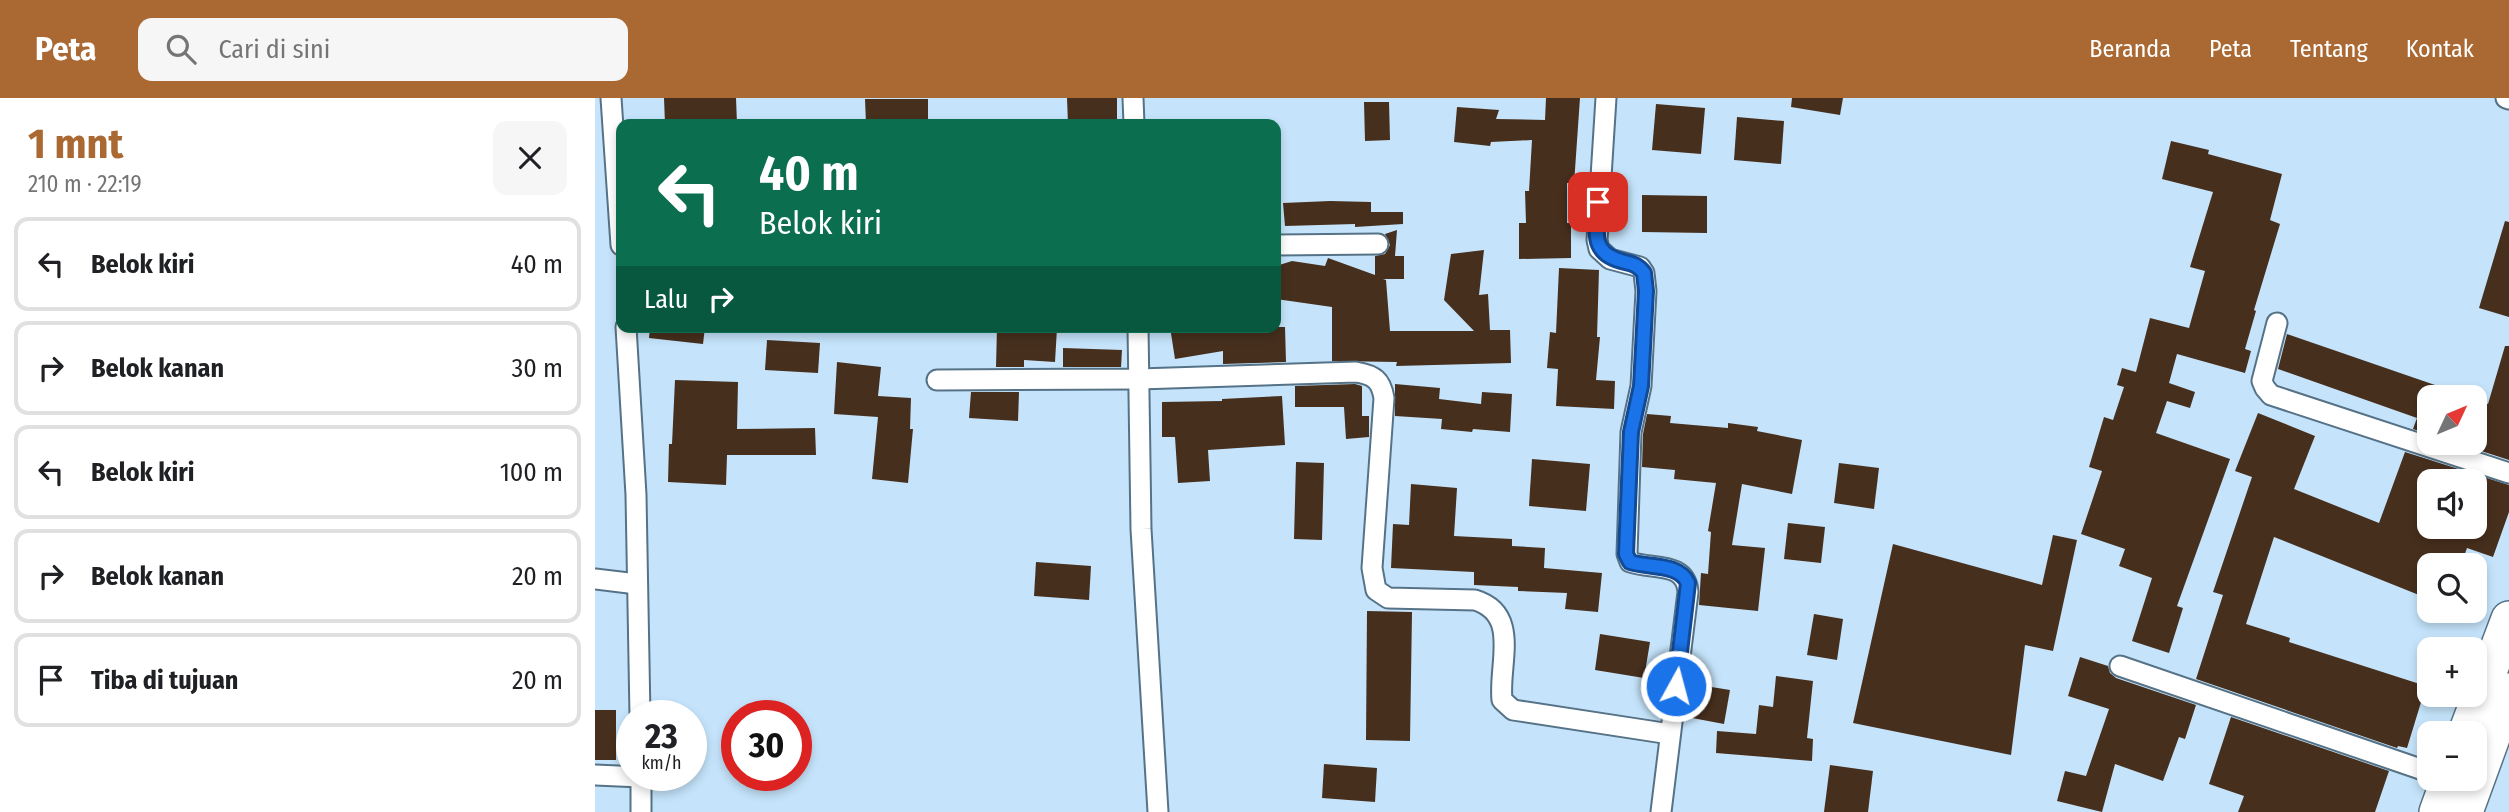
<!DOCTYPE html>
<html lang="id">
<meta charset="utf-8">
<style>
body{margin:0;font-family:"Fira Sans Condensed",sans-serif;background:#f6f6f6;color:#202124;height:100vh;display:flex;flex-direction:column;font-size:26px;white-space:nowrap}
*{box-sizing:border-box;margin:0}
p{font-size:23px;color:#757577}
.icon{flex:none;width:38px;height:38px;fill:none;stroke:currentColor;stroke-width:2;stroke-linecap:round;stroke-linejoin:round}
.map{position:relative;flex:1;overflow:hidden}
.drawer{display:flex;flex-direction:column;background:#fff;width:595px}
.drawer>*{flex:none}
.banner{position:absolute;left:21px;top:21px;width:665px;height:214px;border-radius:14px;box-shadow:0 4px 10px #0003;background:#0b6e4f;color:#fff;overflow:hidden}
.needle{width:46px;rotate:46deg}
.controls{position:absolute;left:1822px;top:287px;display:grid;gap:14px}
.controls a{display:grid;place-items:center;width:70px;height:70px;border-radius:14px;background:#fff;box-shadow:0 4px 10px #0003;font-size:35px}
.speed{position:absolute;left:21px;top:602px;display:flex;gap:14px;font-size:35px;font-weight:700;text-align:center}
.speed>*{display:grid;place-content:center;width:91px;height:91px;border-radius:50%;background:#fff;box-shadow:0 4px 10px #0003;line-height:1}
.speed small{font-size:18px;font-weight:400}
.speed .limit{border:10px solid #d22;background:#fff;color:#111}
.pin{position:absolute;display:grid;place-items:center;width:60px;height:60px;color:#fff;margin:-30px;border-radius:14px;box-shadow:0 4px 10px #0006}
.me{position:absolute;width:77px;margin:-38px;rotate:7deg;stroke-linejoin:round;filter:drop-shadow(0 0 5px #0008)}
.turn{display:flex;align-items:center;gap:24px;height:147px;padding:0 28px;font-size:32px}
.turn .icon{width:91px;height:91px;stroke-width:2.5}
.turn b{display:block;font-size:49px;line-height:60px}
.then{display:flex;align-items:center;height:66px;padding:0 28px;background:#0003;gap:14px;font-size:26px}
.round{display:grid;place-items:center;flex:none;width:74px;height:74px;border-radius:14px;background:#f6f6f6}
.head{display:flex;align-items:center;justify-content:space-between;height:119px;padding:0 28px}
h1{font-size:42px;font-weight:700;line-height:52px;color:#aa6933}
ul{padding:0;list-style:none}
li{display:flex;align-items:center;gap:21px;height:94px;margin:0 14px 10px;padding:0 14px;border:4px solid #e0e0e0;border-radius:14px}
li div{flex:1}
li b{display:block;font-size:26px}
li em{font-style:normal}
header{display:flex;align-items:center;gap:42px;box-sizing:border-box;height:98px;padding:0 35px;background:#aa6933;color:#fff}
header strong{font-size:33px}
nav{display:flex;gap:38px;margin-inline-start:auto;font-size:24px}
.search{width:490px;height:63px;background:#f6f6f6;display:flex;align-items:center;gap:18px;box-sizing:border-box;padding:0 24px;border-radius:14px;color:#757577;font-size:26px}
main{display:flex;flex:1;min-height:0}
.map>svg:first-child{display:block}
.building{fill:#472f1d;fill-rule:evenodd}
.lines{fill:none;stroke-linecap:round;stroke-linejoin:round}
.street-casing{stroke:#567286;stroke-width:23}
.highway-casing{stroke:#567286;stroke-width:38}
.street{stroke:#fff;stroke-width:19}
.highway{stroke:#fff;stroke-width:35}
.route-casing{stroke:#114b97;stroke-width:18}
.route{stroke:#1a73e8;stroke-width:12}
</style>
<header>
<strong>Peta</strong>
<div class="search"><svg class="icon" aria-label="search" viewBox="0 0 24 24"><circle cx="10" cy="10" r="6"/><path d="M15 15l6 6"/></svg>Cari di sini</div>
<nav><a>Beranda</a><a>Peta</a><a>Tentang</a><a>Kontak</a></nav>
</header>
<main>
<section class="drawer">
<div class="head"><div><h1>1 mnt</h1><p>210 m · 22:19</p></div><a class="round"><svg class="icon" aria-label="close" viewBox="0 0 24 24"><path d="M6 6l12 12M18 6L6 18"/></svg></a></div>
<ul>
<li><svg class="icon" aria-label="left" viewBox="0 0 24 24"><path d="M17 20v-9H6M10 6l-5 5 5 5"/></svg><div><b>Belok kiri</b></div><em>40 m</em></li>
<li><svg class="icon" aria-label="right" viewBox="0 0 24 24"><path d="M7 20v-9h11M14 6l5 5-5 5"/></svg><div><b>Belok kanan</b></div><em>30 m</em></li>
<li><svg class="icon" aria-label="left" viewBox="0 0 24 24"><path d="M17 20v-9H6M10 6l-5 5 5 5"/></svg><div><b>Belok kiri</b></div><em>100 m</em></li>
<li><svg class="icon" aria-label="right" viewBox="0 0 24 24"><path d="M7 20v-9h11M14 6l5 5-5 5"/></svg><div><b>Belok kanan</b></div><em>20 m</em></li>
<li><svg class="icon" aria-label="arrive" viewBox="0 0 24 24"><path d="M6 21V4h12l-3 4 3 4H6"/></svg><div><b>Tiba di tujuan</b></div><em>20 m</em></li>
</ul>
</section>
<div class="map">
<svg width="1914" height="714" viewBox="0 0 1914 714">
<rect width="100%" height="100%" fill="#c5e4fb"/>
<g class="building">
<polygon points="69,0 141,0 142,26 70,26"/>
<polygon points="472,0 522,0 522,26 473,26"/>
<polygon points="951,0 985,0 979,86 972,85 972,125 976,125 976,160 924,161 924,125 931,125 930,93 934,93 937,42 896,44 895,48 859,44 862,9 904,12 901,21 950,22"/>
<polygon points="1197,0 1248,0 1245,17 1196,9"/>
<polygon points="270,1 333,1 333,26 271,26"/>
<polygon points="769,4 794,4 795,42 770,43"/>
<polygon points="1061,6 1110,10 1106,56 1057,52"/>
<polygon points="1142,19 1189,23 1186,66 1139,62"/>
<polygon points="1576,43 1614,52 1613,56 1687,76 1675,122 1685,126 1659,212 1661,213 1650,251 1656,253 1650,275 1582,256 1574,285 1600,294 1595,310 1572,303 1561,335 1635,361 1582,508 1588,510 1574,555 1537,543 1557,480 1524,468 1530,451 1486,436 1507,373 1494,369 1509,319 1518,322 1529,289 1522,287 1527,270 1541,274 1555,220 1594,230 1610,173 1595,169 1618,94 1567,81"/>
<polygon points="1047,97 1112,98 1112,135 1047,134"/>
<polygon points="735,103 776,104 776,114 808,114 808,126 760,129 760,126 690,128 688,105"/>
<polygon points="1910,123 1914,124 1914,219 1884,210"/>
<polygon points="802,132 800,158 809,158 809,181 788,181 791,182 795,233 879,233 849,202 856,156 889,152 884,197 893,196 895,232 915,232 916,265 801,268 802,264 737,263 737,209 681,201 681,168 697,163 730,168 733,160 780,177 780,158 790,156 795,147 790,136"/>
<polygon points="964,170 1004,172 1002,239 1005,239 1001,282 1020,283 1019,311 961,308 963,271 952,270 955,234 961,235"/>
<polygon points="55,229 110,229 108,246 54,240"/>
<polygon points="402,229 462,230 460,264 429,262 429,269 401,269"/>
<polygon points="575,229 690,229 691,264 628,266 628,253 580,261"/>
<polygon points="1692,236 1869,297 1868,299 1834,299 1834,336 1818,331 1822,320 1683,271"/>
<polygon points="172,242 225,245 223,275 170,272"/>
<polygon points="1910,248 1914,248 1914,362 1880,351 1880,301 1893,306"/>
<polygon points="468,250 527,252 526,269 468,269"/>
<polygon points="242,264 286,269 283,298 316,300 315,331 318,331 313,385 277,381 283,319 239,316"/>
<polygon points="80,282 143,284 142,331 220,330 221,357 132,357 131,387 73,384 74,346 77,346"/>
<polygon points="760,286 767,288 767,318 774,318 774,339 751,341 749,309 700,309 700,288"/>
<polygon points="800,286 845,290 844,301 886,306 887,294 917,296 915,334 878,331 877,334 846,331 847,321 800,318"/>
<polygon points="376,294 424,294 423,323 374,320"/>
<polygon points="687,298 690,347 613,352 615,383 583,385 580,339 567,339 567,304 627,303 627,301"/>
<path d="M1663 315 1720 338 1699 391 1784 425 1810 354 1914 387V414L1898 459 1872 450 1866 467H1834V501L1679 439 1651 526 1695 540 1694 544 1831 588 1812 650 1803 648 1802 650 1601 581 1628 497 1618 494 1657 379 1640 373ZM1834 383H1880V429H1834Z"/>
<polygon points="1052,316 1076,318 1075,325 1133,330 1133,325 1163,329 1162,333 1207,342 1197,396 1147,386 1137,447 1170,450 1163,513 1104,507 1106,475 1113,476 1116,434 1113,433 1121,385 1079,381 1080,372 1047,369 1048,336"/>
<polygon points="937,361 995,366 991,413 934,408"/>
<polygon points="701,364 729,365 727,442 699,441"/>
<polygon points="1244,365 1284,370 1279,411 1239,405"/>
<polygon points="816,386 862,390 859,438 917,441 917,448 950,450 949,470 1007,475 1003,514 970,511 972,495 923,493 923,489 879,487 879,474 796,470 798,426 814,427"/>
<polygon points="1193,425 1230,429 1226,465 1189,461"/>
<polygon points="1458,437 1482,442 1458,553 1430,547 1416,657 1258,625 1298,446 1447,487"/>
<polygon points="441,464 496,468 494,502 439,498"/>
<polygon points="772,513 817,514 815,643 771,642"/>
<polygon points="1219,516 1248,521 1242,562 1212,557"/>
<polygon points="1005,536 1055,544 1049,580 1000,572"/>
<polygon points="1485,559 1513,568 1515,575 1521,580 1601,607 1590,641 1584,639 1568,683 1520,666 1507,714 1462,703 1470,673 1491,678 1514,611 1473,598"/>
<polygon points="1181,578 1218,583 1212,640 1218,641 1217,663 1121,655 1122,633 1161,636 1164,607 1178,609"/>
<polygon points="1098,586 1135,592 1129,626 1092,619"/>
<rect x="0" y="612" width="21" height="50"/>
<polygon points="1636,619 1794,673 1780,714 1643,714 1649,698 1614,686"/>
<polygon points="729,666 782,670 780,704 727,700"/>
<polygon points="1235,667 1278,673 1273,714 1229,714"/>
</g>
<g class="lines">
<g class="street-casing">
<g id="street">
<polyline points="16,0 26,147"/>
<polyline points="538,0 539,26"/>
<path d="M1011 0 1002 142 1004 151 1015 161 1045 169 1049 175 1051 193 1046 288 1036 334 1032 456 1035 464C1058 472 1091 463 1093 494L1066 714"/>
<polyline points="1911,0 1914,1"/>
<polyline points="681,147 783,146"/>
<polyline points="1682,225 1667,283 1670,290 1676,297 1914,375"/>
<polyline points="31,229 41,397 45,618"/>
<polyline points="543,229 546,431 563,714"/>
<path d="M342 282 544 281 761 274C779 277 786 282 789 300L777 470 781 492 793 500 880 502C926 516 903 567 907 602L918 612 1075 636"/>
<polyline points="0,481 42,486"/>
<polyline points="1525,568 1834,674"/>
<polyline points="0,677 46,679"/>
<polyline points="46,714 46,677"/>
</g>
</g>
<g class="highway-casing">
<g id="highway">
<polyline points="1871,635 1914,521"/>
<polyline points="1842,714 1854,681"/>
<polyline points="1870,714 1914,593"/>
</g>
</g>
<use href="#street" class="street"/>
<use href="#highway" class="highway"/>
</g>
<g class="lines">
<g class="route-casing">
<path id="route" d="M1003 104C1002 134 994 156 1030 164 1039 166 1044 168 1049 175L1051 193 1046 288 1036 334 1031 456 1035 464C1054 470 1084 465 1093 485L1081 588"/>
</g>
<use href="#route" class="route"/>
</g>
</svg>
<div class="controls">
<a><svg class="needle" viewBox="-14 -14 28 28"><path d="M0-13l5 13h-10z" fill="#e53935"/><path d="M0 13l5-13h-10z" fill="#757577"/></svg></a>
<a><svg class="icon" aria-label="sound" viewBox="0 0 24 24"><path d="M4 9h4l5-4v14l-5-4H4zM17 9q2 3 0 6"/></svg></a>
<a><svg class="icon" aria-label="search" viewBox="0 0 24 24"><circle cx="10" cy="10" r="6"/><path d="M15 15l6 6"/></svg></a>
<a>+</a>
<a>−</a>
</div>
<div class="speed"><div>23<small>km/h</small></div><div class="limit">30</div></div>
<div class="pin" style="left:1003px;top:104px;background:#d93025"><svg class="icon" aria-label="arrive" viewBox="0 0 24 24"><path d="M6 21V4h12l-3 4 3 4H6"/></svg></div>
<svg class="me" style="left:1081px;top:588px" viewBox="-20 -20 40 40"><circle r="17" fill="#1a73e8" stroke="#fff" stroke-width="3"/><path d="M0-11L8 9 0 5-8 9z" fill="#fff"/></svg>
<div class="banner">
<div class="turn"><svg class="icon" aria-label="left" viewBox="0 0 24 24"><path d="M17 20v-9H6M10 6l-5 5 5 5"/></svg><div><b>40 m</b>Belok kiri</div></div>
<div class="then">Lalu<svg class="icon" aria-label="right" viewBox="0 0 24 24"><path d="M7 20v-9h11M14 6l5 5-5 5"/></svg></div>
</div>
</div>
</main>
